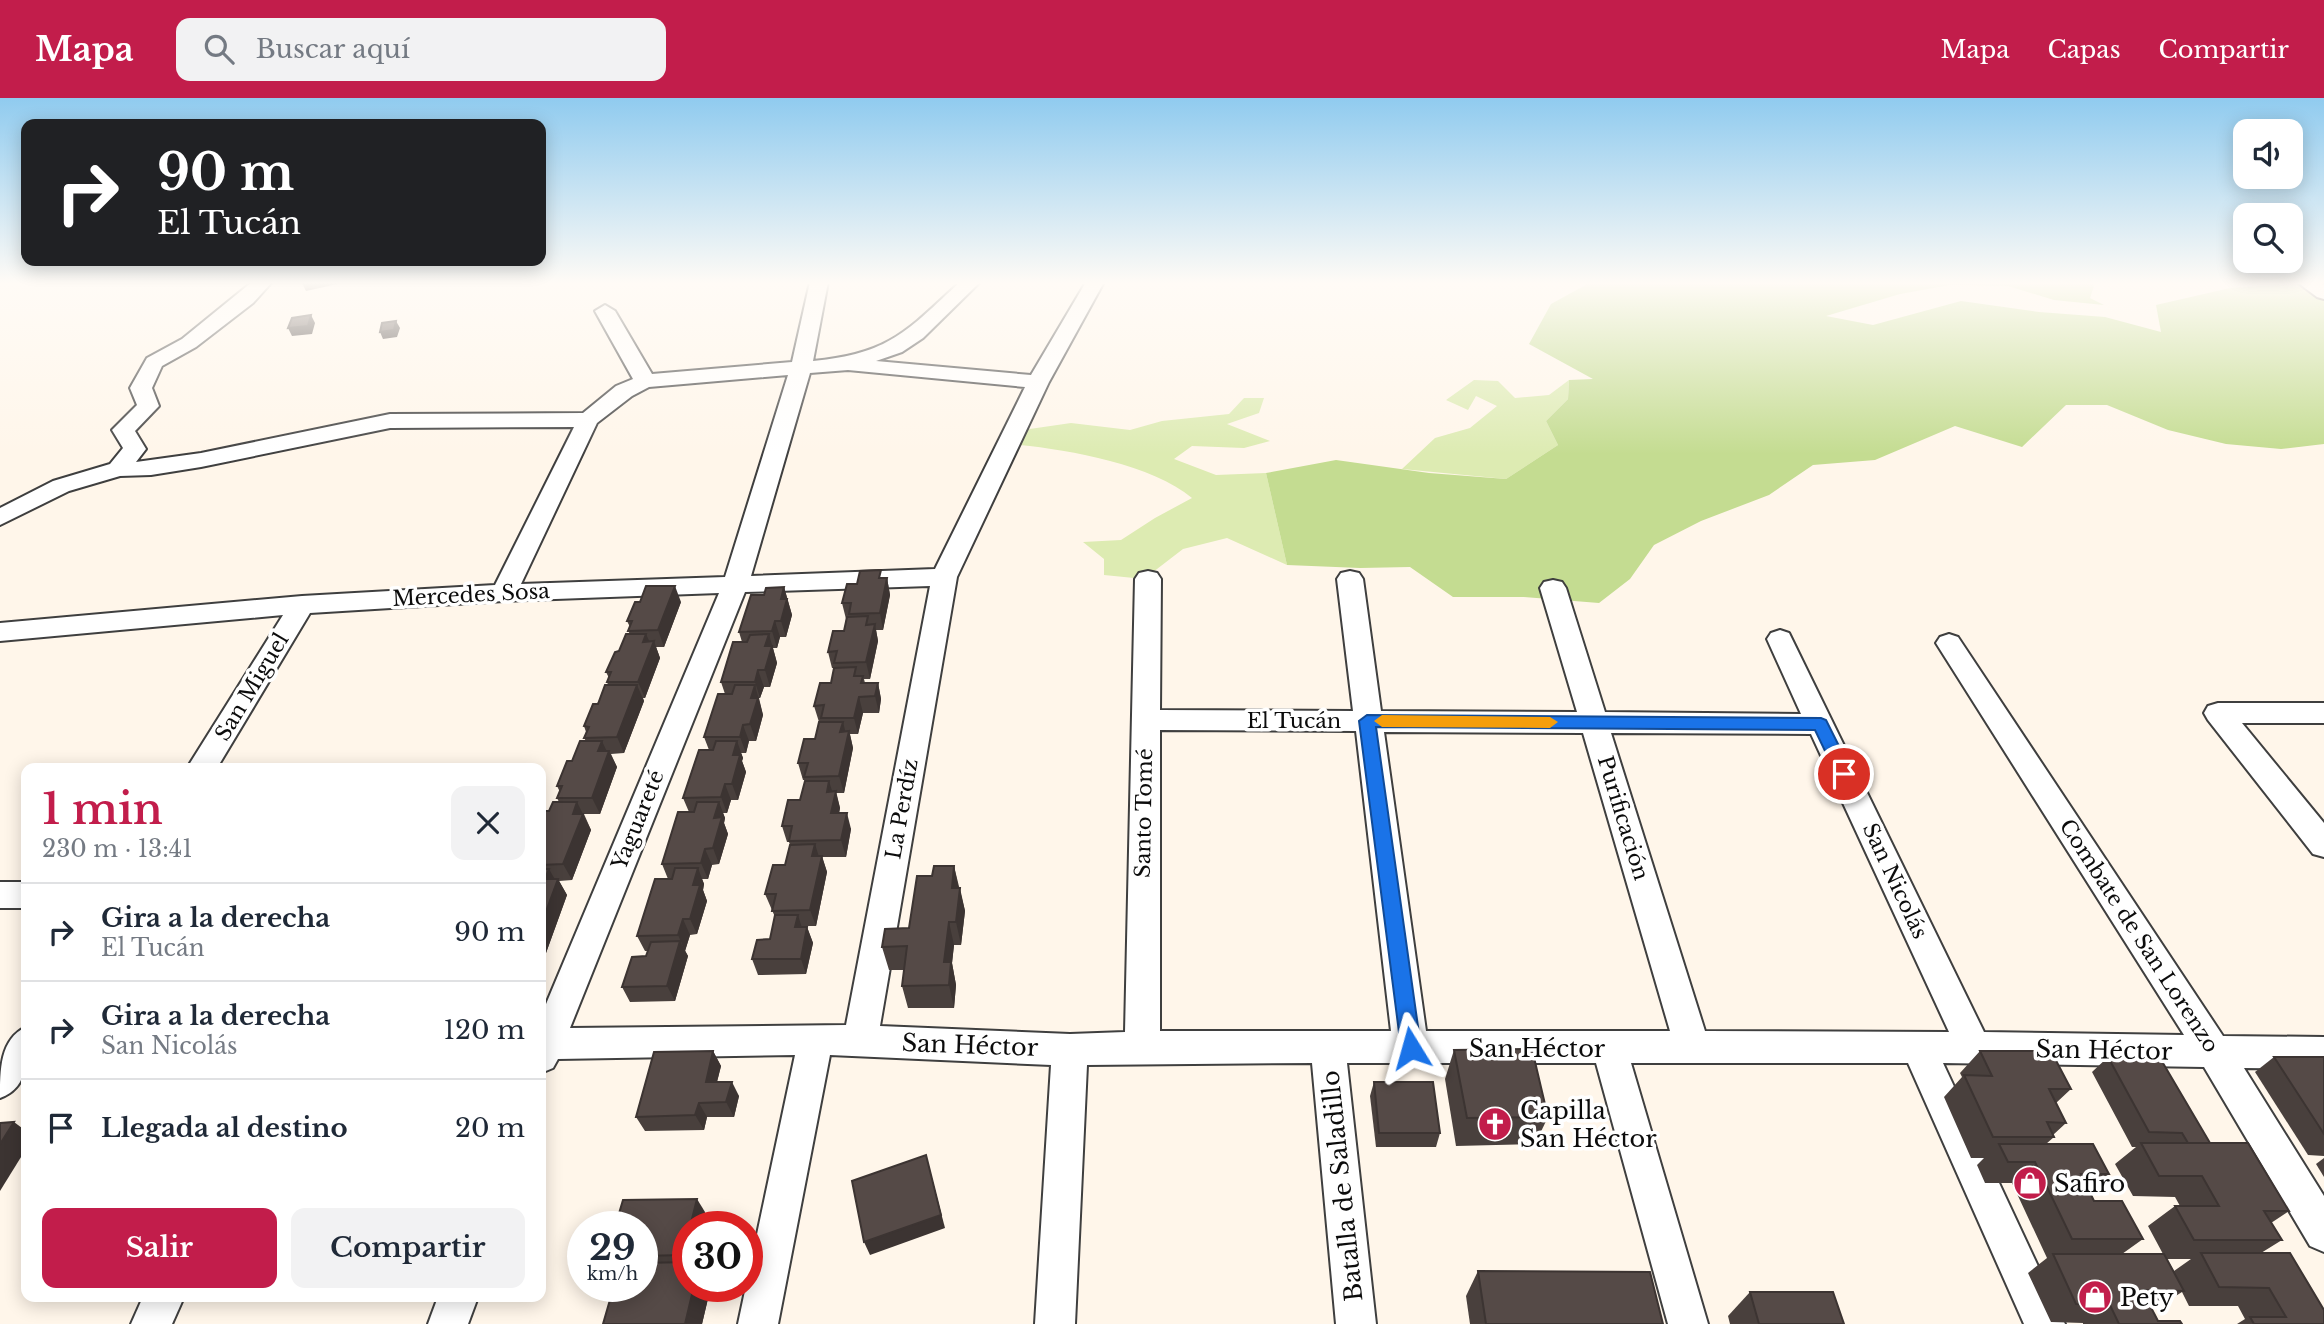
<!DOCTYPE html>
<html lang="es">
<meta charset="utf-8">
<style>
body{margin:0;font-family:"Libre Baskerville",serif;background:#f2f2f3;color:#1f2937;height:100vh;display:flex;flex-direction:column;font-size:26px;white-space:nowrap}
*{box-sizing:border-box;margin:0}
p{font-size:23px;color:#747a83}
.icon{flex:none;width:38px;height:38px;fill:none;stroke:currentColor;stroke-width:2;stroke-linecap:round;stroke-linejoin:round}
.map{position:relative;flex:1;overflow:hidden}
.sheet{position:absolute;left:21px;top:665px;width:525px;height:539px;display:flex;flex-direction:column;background:#fff;border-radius:14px;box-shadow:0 4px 18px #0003}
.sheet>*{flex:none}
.guide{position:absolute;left:21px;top:21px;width:525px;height:147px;border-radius:14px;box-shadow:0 4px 18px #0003;background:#202124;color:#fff;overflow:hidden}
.fabs{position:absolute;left:2233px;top:21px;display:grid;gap:14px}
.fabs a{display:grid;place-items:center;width:70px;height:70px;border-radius:14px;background:#fff;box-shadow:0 4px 18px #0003;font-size:35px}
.speed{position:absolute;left:567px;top:1113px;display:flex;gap:14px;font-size:35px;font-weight:700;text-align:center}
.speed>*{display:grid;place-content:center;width:91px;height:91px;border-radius:50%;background:#fff;box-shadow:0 4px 18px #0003;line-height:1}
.speed small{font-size:18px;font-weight:400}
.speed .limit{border:10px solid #d22;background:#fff;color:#111}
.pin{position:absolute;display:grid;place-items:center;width:60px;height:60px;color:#fff;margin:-30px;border:4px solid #fff;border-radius:50%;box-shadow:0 2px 7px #0007}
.me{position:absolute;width:77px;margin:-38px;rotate:352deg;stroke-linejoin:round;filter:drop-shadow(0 0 5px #0008)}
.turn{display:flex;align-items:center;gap:24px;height:147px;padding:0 21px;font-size:32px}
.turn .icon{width:91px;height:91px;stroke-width:2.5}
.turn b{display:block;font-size:49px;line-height:60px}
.round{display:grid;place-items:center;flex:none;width:74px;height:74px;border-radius:14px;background:#f2f2f3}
.overview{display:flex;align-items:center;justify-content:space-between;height:119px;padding:0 21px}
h1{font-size:42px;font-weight:600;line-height:52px;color:#c21d4b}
.cta{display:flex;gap:14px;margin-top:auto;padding:14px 21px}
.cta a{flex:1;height:80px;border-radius:14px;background:#c21d4b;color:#fff;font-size:28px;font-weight:600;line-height:80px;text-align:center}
.cta a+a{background:#f2f2f3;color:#1f2937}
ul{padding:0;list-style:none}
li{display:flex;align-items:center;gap:21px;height:98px;padding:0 21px;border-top:2px solid #e0e1e3}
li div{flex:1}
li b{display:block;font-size:26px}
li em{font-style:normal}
header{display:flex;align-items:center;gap:42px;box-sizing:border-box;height:98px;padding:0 35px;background:#c21d4b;color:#fff}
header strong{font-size:33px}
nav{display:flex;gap:38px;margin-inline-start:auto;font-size:24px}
.search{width:490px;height:63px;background:#f2f2f3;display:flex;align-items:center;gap:18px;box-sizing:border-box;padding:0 24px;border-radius:14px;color:#747a83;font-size:26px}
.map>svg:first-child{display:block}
.green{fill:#ddebb2}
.forest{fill:#c4dc91}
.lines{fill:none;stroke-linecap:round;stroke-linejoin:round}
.street-casing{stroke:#3f3f3f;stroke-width:4}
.street{fill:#fff;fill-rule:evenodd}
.wall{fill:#49403d;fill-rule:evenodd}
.shaded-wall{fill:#3c3432}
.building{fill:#554a47;stroke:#3c3432;stroke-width:2}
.route{fill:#1a73e8;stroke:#114b97;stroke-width:2}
.slow{fill:#f59e0b}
.labels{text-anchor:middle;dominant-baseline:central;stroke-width:7;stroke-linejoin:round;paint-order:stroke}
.street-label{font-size:21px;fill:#0c0c0c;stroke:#fff}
.near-street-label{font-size:24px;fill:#0c0c0c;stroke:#fff}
.near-poi-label{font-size:24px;fill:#0c0c0c;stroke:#fff;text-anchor:start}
</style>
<header>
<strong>Mapa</strong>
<div class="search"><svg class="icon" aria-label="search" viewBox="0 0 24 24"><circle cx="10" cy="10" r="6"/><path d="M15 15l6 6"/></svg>Buscar aquí</div>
<nav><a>Mapa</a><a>Capas</a><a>Compartir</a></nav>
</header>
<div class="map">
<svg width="2324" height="1226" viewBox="0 0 2324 1226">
<rect width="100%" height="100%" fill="#fff6ea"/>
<g class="green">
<polygon points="1474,282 1498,283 1515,300 1549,297 1569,282 1568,301 1546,323 1558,347 1506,381 1402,371 1435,340 1470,330 1497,308 1476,298 1468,312 1446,302"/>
<path d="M1244 300H1264L1259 315 1227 326 1270 343 1244 350 1192 348 1174 361 1216 377 1266 375 1287 467 1227 440 1183 451 1144 481 1104 477V461L1083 444 1121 442 1155 420 1192 400C1153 367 1070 352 1020 347L1016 333 1071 325 1130 332 1162 323 1229 316Z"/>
</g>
<polygon class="forest" points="1591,184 2092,184 2094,188 2090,200 2104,207 2054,202 2008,188 1950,187 1900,196 1826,218 1873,227 1961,203 2039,214 2105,219 2161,234 2156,207 2230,190 2289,186 2287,184 2324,184 2324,346 2281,351 2226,346 2168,332 2107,307 2066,307 2022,349 1955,328 1875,362 1813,367 1769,397 1701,423 1654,447 1630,481 1599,505 1524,499 1453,499 1410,469 1360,470 1287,467 1266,375 1336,362 1429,375 1506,381 1558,347 1546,323 1568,301 1569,282 1593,281 1529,246 1551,206"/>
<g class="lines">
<g class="street-casing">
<g id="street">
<path d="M252 184H272L253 205 196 249 162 268 152 290 159 308 135 333 146 351 136 364 201 355 390 316 583 315 616 288 633 281 595 213 605 207 615 213 652 276 792 264 810 184H828L813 263C889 256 907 233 960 184H980L923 240 902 254 876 263 1031 277 1086 184H1104L1049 284 957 479 880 928 1070 936 1125 934 1135 481 1139 475 1148 473 1157 475 1161 481 1160 612 1353 613 1337 481 1341 475 1350 473 1359 475 1363 481 1381 613 1577 614 1540 490 1544 484 1553 482 1562 484 1566 490 1605 614 1801 616 1767 541 1771 535 1780 532 1789 535 1984 934 2184 937 1936 545 1940 539 1949 536 1958 539 2223 938 2324 939V971L2244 970 2324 1098V1154L2310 1148 2204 969 1943 965 2065 1226H2024L1908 965H1631L1708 1226H1668L1596 965H1347L1376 1226H1336L1312 965 1087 967 1075 1226H1035L1051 967 830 957 778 1226H738L795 957 558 961 553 970 541 975V918L719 495 504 503 310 515 217 670H187L283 517 0 543V525L302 498 495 487 574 329 390 330 201 369 151 377 120 378 69 393 0 427V410L53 383 110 366 123 350 112 332 137 307 130 290 147 260 182 241ZM848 272 1025 289 935 471 751 478 810 275ZM788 277 725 479 521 486 597 325 632 298 649 289ZM930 488 846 927 570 930 745 494ZM1160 632 1356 633 1391 933H1160ZM1384 634 1583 635 1670 933H1426ZM1611 635 1811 636 1949 934 1705 933Z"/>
<polygon points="2297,184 2319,184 2324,187 2324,201 2317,199"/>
<polygon points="2218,605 2324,605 2324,625 2242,625 2324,725 2324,759 2313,756 2208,622 2204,615 2208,608"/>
<rect x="0" y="784" width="26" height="26"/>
<path d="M26 929C27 957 31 989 0 1000 0 972 0 941 26 929Z"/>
<polygon points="143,1199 184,1199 172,1226 131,1226"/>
<polygon points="438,1199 478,1199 468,1226 428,1226"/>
</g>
</g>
<use href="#street" class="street"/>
</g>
<g class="wall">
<polygon points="883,480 887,480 890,497 883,532 876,532 878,543 870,581 864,581 865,585 878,585 881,601 879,615 863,615 858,636 850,636 853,650 844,695 836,695 840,710 839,715 851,731 846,759 822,759 827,774 816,828 802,828 802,829 807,829 813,845 806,876 758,877 752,861 770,841 775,819 765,796 785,767 790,747 789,744 787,744 782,728 800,702 806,683 805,682 803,682 798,665 815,641 819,624 814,608 831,585 834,570 832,570 828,554 844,533 846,521 842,505 857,486"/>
<polygon points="784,489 792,517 786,539 780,539 777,550 773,550 777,565 770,589 764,589 760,600 759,600 763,617 756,643 749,643 746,655 741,655 743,660 742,663 746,674 738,702 731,702 727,715 723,715 725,720 724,725 728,736 719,766 712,767 708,781 702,781 704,786 703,792 707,803 697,836 690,837 685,853 688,858 675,903 630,904 622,889 646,858 648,853 645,853 637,838 668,781 662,766 689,714 683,700 709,652 704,639 725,596 721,584 742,544 739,534 764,497"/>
<polygon points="681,504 664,549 656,549 660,560 645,600 643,600 644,603 624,655 611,656 617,669 600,716 584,716 591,732 572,782 559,783 567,797 546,855 541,855 541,713 549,713 559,704 557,700 560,694 557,688 586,643 584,640 586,634 584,628 608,587 607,584 609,580 606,574 630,536 628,533 630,529 627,523"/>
<polygon points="954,768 965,813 961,847 954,847 952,865 956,887 954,910 908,910 902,888 904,872 889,872 882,849 909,830 932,778"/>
<polygon points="1454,952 1548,1019 1535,1046 1456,1048 1445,981"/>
<polygon points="713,953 721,968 717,984 739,998 734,1019 707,1019 704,1032 645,1033 636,1019"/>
<path d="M1980 953 2071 991 2056 1005 2066 1025 2053 1037 2054 1039 2046 1046 2109 1076 2089 1093 2094 1103 2143 1141 2122 1156H2163L2148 1128 2175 1108H2180L2175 1099 2133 1098 2115 1066 2136 1049H2132L2092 974 2108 959 2210 1045 2289 1113 2271 1125 2282 1142 2261 1155 2324 1226H2237L2245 1221 2238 1208H2189L2182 1194 2155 1211H2152L2158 1223 2182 1226H2083V1225L2051 1224 2028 1175 2047 1160 2012 1085H1985L1977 1067 1984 1060H1971L1944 999 1962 979 1960 975ZM2167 1161H2191L2174 1173Z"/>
<polygon points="2274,959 2324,959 2324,1058 2308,1057 2255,974"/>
<polygon points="1374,984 1440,1035 1436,1049 1376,1049 1370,998"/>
<polygon points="2324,1060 2324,1079 2316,1066"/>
<polygon points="705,1114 702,1129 688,1129 688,1188 711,1188 702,1226 603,1226 642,1188 642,1129"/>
<polygon points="1478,1173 1663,1226 1470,1226 1466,1198"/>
<polygon points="1750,1194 1844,1226 1730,1226 1728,1218"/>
</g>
<g class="shaded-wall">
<polygon points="308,184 342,184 342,185 306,193 302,185"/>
<polygon points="311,217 315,225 312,236 292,238 288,230"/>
<polygon points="396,223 400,230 397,239 383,241 380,234"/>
<polygon points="887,480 890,497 883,532 880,515"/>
<polygon points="675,488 681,504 664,549 658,532"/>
<polygon points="784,489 792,517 786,539 781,523 781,501"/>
<polygon points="775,523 780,539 777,550 772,533"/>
<polygon points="875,526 878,543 870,581 866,564"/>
<polygon points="646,536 652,549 654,543 660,560 645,600 638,584 643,544"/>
<polygon points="769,536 777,565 770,589 765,572 765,548"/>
<polygon points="758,572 764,589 760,600 755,584"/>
<polygon points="878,585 881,601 879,615 875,598"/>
<polygon points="637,587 644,603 624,655 617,639"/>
<polygon points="755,587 763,617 756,643 750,626 751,600"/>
<polygon points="859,599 863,615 858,636 854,620"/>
<polygon points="843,624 847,640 840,634"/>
<polygon points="743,627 749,643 746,655 740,639"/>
<polygon points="849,633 853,650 844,695 839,678"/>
<polygon points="602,643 608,656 609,653 617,669 600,716 592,700 598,653"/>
<polygon points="737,643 743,660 742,663 746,674 738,702 732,686 733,657"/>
<polygon points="829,683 834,699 827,694"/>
<polygon points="725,686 731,702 727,715 721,699"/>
<polygon points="836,693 840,710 836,731 831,715"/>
<polygon points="577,704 591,732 572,782 563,766 573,716"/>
<polygon points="719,704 725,720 724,725 728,736 719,766 713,750 714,720"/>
<polygon points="847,715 851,731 846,759 841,742"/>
<polygon points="815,746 820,762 812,758"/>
<polygon points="705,751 712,767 708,781 701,765"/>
<polygon points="822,758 827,774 816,828 810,812"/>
<polygon points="954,768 959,792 952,790"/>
<polygon points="698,770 704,786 703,792 707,803 697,836 690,821 693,787"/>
<polygon points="549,771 557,785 558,781 567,797 546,855 541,848 541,827 545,781"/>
<polygon points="960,790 965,813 961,847 956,824"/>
<polygon points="798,817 803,833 795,829"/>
<polygon points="683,821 690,837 685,853 678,837"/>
<polygon points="949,824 954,847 952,865 956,887 954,910 944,864"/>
<polygon points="807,829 813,845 806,876 801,861"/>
<polygon points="680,843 688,858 675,903 667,888"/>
<polygon points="713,953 721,968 713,999 706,984"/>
<polygon points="732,984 739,998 734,1019 726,1004"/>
<polygon points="699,1005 707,1019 704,1032 695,1017"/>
<polygon points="14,1024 26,1033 26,1051 0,1093 0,1046"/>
<polygon points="926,1057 945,1130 870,1157 864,1144"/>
<polygon points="697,1101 705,1114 702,1129 690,1129"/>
<polygon points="688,1139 688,1163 684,1157"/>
<polygon points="694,1188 711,1188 702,1226 685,1226"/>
</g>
<g class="building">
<polygon points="311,217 308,228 288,230 292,220"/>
<polygon points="396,223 394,232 380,234 382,225"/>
<polygon points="881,472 879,480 887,480 880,515 849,516 851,505 842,505 847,486 857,486 860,473"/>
<polygon points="646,488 675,488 658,532 628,533 632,523 627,523 635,504 640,504"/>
<polygon points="784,489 781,501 787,501 781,523 775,523 772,533 739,534 751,497 764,497 766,490"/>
<polygon points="868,518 866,527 875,526 866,564 834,565 837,553 828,554 833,533 844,533 847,519"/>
<polygon points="626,536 646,536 643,544 654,543 638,584 607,584 611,574 606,574 615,554 619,553"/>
<polygon points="769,536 765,548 772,548 765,572 758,572 755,584 721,584 733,544 747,544 750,537"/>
<polygon points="856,569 854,578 863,578 861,585 878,585 875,598 859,599 854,620 821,620 824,607 814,608 820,585 831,585 834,570"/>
<polygon points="605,587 637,587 617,639 584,640 589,629 584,628 593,606 598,606"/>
<polygon points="735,587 755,587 751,600 758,600 750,626 743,627 740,639 704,639 718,596 732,596"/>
<polygon points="819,624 843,624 840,634 849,633 839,678 804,679 808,665 798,665 804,641 815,641"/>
<polygon points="580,643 602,643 598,653 609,653 592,700 557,700 562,688 557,688 567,663 572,663"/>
<polygon points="716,643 737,643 733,657 740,657 732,686 725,686 721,699 683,700 699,652 713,652"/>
<polygon points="805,683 829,683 827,694 836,693 831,715 847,715 841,742 789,743 792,728 782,728 788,702 800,702"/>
<polygon points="553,704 577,704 573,716 583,716 563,766 541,767 541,713 549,713"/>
<polygon points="697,704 719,704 714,720 722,719 713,750 705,751 701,765 662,766 678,714 694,714"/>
<polygon points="815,746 812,758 822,758 810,812 772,813 776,796 765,796 773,767 785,767 790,747"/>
<polygon points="934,768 954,768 952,790 960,790 956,824 949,824 944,864 951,864 949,887 902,888 907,848 882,849 885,831 909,830 917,778 932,778"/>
<polygon points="675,770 698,770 693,787 700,787 690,821 683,821 678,837 637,838 655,781 672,781"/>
<polygon points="541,771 549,771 545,781 558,781 541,827"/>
<polygon points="775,817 798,817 795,829 807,829 801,861 752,861 757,842 770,841"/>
<polygon points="680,843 667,888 622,889 632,859 646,858 651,844"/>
<polygon points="1532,951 1548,1019 1467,1020 1454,952"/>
<polygon points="713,953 706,984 732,984 726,1004 699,1005 695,1017 636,1019 654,954"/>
<polygon points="1980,953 2051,953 2071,991 2049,991 2066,1025 2047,1024 2054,1039 1993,1039 1964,977 1992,978"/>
<polygon points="2108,959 2160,960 2210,1045 2188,1045 2182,1035 2149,1034"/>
<polygon points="2274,959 2324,959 2324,1036"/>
<polygon points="1374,984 1433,984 1440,1035 1379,1035"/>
<polygon points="14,1024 0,1046 0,1025"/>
<polygon points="2141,1045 2248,1045 2289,1113 2264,1113 2282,1142 2194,1142 2175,1108 2219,1108 2202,1078 2159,1078"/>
<polygon points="1999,1046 2093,1046 2109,1076 2081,1076 2094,1103 2122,1103 2143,1141 2072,1141 2035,1064 2008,1064"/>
<polygon points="926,1057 941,1117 864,1144 852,1083"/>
<polygon points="697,1101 690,1129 688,1129 688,1139 684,1157 642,1158 642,1129 615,1129 623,1102"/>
<polygon points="2201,1155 2290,1155 2324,1212 2324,1226 2254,1226 2250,1219 2286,1219 2269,1190 2219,1189"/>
<polygon points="2053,1156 2164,1156 2184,1193 2142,1192 2158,1223 2180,1223 2182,1226 2119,1226 2110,1207 2076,1206"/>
<polygon points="688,1164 688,1188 694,1188 685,1226 603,1226 614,1188 642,1188 642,1165"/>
<polygon points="1478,1173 1650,1174 1663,1226 1486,1226"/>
<polygon points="1750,1194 1833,1194 1844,1226 1759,1226"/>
</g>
<linearGradient id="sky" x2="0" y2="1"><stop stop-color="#90cbef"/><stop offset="0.52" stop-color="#fffbf6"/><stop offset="1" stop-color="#fffbf6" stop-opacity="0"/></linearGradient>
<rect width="2324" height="356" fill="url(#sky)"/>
<polygon class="route" points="1367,617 1821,620 1826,622 1853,676 1844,682 1838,680 1815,632 1376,629 1421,950 1418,957 1411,959 1404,957 1401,950 1359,623"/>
<polygon class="slow" points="1382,617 1550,619 1558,624 1550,630 1382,629 1374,623"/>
<defs>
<g id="church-disc" transform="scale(1.75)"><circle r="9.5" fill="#c21d4b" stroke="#fff"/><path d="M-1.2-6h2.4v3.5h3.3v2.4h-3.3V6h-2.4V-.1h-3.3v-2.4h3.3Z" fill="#fff"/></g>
<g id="shop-disc" transform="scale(1.75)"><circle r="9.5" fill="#c21d4b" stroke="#fff"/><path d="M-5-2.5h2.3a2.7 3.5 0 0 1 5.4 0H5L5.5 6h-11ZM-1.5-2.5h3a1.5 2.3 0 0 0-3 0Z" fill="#fff"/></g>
</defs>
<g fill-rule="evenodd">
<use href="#church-disc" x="1495" y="1026"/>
<use href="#shop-disc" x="2030" y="1085"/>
<use href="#shop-disc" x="2095" y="1199"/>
</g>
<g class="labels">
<g class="street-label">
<text transform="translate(471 497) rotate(-3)">Mercedes Sosa</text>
<text transform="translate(252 589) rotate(-59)">San Miguel</text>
<text x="1294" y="623">El Tucán</text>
<text transform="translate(902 711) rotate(-80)">La Perdíz</text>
<text transform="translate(1144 715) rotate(-89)">Santo Tomé</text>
<text transform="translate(1623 720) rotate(73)">Purificación</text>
<text transform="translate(638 722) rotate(-68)">Yaguareté</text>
<text transform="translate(1895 783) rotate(65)">San Nicolás</text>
<text transform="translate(2139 838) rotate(57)">Combate de San Lorenzo</text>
</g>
<g class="near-street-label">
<text transform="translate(970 947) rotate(2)">San Héctor</text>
<text x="1537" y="950">San Héctor</text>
<text transform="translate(2104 952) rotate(1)">San Héctor</text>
<text transform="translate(1342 1088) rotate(-96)">Batalla de Saladillo</text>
</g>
<g class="near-poi-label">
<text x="1520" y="1012">Capilla<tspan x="1520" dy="28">San Héctor</tspan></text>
<text x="2054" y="1085">Safiro</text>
<text x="2120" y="1199">Pety</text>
</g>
</g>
</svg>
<div class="fabs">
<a><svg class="icon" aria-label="sound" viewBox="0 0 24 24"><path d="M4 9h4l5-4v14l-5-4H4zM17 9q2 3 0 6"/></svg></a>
<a><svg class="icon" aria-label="search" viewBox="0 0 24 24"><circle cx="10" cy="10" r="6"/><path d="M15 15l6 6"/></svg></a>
</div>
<div class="speed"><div>29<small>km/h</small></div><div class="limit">30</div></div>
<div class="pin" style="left:1844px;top:676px;background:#d93025"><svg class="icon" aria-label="arrive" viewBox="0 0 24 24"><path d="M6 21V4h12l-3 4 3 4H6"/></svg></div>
<svg class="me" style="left:1411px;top:950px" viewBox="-20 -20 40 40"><path d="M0-17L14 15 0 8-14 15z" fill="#1a73e8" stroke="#fff" stroke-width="4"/></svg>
<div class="guide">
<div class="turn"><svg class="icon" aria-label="right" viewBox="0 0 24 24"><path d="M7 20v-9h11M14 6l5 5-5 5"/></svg><div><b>90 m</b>El Tucán</div></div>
</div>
<section class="sheet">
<div class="overview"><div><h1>1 min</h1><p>230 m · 13:41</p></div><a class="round"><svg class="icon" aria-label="close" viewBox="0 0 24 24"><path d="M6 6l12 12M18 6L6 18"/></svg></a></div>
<ul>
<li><svg class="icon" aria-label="right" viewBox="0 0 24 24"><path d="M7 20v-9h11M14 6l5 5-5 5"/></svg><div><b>Gira a la derecha</b><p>El Tucán</p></div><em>90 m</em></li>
<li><svg class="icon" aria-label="right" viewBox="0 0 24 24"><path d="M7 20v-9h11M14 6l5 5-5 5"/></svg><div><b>Gira a la derecha</b><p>San Nicolás</p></div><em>120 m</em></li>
<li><svg class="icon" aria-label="arrive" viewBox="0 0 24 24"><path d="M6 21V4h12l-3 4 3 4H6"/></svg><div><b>Llegada al destino</b></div><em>20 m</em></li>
</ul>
<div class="cta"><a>Salir</a><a>Compartir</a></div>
</section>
</div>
